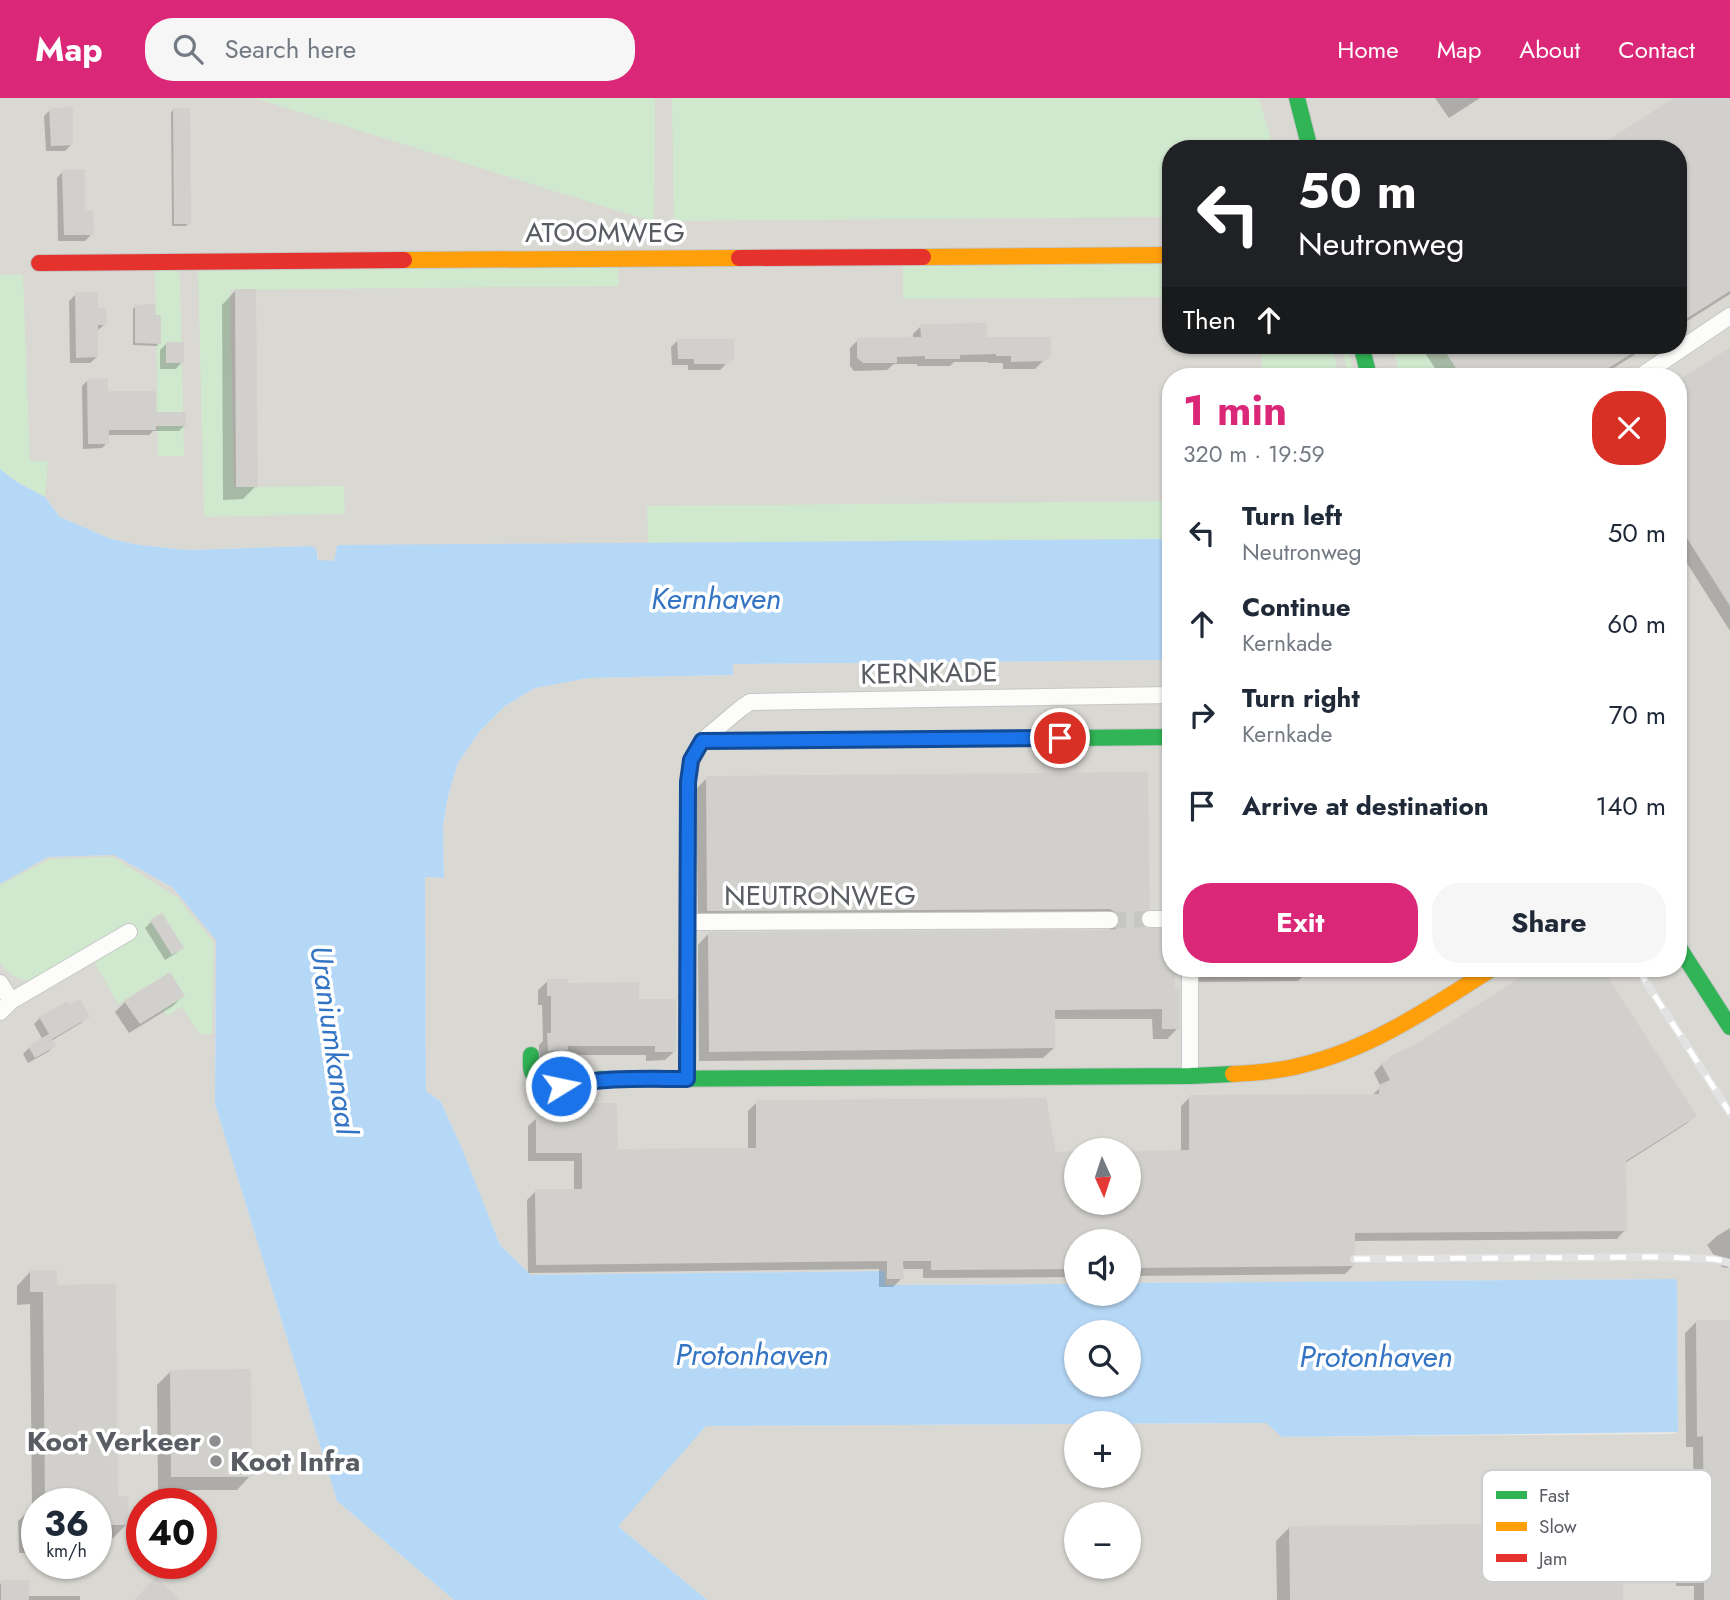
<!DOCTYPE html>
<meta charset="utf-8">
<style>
body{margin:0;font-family:Jost,sans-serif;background:#f6f6f7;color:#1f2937;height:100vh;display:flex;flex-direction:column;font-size:26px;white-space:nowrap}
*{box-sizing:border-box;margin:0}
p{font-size:23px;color:#747a83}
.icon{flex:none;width:38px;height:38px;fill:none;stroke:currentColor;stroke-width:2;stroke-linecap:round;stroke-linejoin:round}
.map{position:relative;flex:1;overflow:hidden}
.drawer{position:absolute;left:1162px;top:270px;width:525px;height:609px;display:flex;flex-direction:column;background:#fff;border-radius:28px;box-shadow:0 2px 5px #0004}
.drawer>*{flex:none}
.guide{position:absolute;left:1162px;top:42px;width:525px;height:214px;border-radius:28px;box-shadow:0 2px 5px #0004;background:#202124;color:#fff;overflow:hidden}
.needle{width:46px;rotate:177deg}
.buttons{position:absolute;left:1064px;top:1040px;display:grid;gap:14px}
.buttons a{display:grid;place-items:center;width:77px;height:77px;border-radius:50%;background:#fff;box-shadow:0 2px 5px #0004;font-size:35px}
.speed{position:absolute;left:21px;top:1390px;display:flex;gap:14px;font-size:35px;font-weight:700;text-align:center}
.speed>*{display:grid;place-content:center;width:91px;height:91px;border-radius:50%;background:#fff;box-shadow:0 2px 5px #0004;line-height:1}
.speed small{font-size:18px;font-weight:400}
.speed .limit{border:10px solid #d22;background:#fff;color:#111}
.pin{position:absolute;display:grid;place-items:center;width:60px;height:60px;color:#fff;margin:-30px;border:4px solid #fff;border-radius:50%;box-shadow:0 2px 7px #0007}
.me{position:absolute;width:77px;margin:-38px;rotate:80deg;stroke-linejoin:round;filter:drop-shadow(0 0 5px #0008)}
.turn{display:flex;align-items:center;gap:24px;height:147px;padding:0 21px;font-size:32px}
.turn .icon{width:91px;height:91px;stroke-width:2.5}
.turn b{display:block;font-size:49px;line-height:60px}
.then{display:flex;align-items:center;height:66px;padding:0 21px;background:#0003;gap:14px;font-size:26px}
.round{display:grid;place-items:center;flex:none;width:74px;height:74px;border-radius:28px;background:#f6f6f7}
.overview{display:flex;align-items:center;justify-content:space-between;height:119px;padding:0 21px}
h1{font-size:42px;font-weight:700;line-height:52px;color:#db2777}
.cta{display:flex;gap:14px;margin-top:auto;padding:14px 21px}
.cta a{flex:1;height:80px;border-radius:28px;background:#db2777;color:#fff;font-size:28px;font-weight:700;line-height:80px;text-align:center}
.cta a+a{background:#f6f6f7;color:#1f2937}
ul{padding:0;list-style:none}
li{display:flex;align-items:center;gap:21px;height:91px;padding:0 21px}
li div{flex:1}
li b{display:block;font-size:26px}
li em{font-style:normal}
header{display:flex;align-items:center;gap:42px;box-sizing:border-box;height:98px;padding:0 35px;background:#db2777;color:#fff}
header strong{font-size:33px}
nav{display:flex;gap:38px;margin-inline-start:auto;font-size:24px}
.search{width:490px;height:63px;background:#f6f6f7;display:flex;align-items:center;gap:18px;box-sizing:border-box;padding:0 24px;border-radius:28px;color:#747a83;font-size:26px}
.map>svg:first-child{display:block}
.industrial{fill:#dad8d3;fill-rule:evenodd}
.green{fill:#d0e8ce}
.water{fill:#b6d8f7;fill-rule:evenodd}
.shadow{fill:#0003}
.building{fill:#d1d0cd}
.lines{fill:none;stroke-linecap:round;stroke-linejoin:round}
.street-tunnel{stroke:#c6c6c4;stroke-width:16;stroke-dasharray:16 8;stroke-linecap:butt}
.street-casing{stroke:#c6c7c6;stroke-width:18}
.fast-casing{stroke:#c5c5c5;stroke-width:18}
.slow-casing{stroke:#c5c5c5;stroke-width:18}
.jam-casing{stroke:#c5c5c5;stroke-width:18}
.street{stroke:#fcfcfb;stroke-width:16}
.fast{stroke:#30b455;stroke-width:16}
.slow{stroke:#ff9f0a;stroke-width:16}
.jam{stroke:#e5322d;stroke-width:16}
.rail-casing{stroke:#e2e2e2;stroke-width:8}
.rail{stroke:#fff;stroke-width:5;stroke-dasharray:16;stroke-linecap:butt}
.route-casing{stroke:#114b97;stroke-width:18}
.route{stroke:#1a73e8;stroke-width:12}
.poi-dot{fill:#8c8e90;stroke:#fff;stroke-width:2.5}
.labels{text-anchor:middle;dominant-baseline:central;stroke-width:7;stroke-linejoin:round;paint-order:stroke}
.street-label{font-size:28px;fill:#595d63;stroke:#fff}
.poi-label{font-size:28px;font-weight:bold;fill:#595d63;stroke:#fff;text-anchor:end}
.water-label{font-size:30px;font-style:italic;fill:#3474c4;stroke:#fff}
.key{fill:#fff;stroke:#cdced0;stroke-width:2}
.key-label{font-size:19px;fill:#595d63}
</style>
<header>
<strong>Map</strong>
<div class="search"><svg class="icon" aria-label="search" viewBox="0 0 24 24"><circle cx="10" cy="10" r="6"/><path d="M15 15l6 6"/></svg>Search here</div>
<nav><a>Home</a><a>Map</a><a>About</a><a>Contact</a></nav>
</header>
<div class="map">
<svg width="1730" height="1502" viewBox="0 0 1730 1502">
<rect width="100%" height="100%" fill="#eae9e4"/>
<g class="industrial">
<path d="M0 0H1730V1502H707L619 1429V1426L706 1328 1076 1326V1377H1129V1326L1267 1325 1282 1339 1671 1336 1678 1334 1677 1181 1129 1185V1143H1076V1186L885 1187V1173L531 1177 500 1147 463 1053 441 1004 426 993 425 779 444 780 443 728 448 698 458 665 480 633 505 608 535 590 589 580 733 577 732 566 1171 562V870H1678V278H1171V441L337 449 334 463H322L318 462V457L312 448 187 452 140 447 111 441 60 419 45 399 0 371ZM1171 51H1678V247H1171ZM1076 1052H1129V1104H1076ZM1076 1416H1129V1468H1076Z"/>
<path d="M114 757 172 789 216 842 215 1006 337 1403 454 1502H0V786L48 759ZM37 1405H96V1465H37ZM142 1405H201V1465H142Z"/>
</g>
<g class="green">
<polygon points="254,0 655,0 654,124"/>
<polygon points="672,0 1259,0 1274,51 1171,51 1171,119 674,123"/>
<polygon points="1171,165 1171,199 903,201 903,168"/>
<polygon points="618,168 619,188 230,192 234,389 344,388 345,416 204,419 198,170"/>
<polygon points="155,170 178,170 180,180 184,358 158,358"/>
<polygon points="0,177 23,177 30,363 48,363 45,399 17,384 0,371"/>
<polygon points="1261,247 1332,247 1339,278 1262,278"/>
<polygon points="1341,247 1347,247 1355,278 1349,278"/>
<polygon points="1392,247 1443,247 1463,278 1400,278"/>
<polygon points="1171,403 1171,441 648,445 647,408"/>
<path d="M113 759 177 799 214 844 212 936H199L182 909 167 918 148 887 118 906 88 853 32 883C18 883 7 875 0 864V787L50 761Z"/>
</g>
<path class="water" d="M0 371 17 384 45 399 60 419 111 441 140 447 187 452 312 448 316 451 318 462 334 463 337 448 341 447 1171 441V562L733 566V577L589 580 535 590 505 608 480 633 458 665 448 698 443 728 444 780 425 779 426 993 441 1004 463 1053 500 1147 531 1177 885 1173V1187L1076 1186V1195H1129V1185L1677 1181 1678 1334 1282 1339 1266 1325 706 1328 620 1426 619 1429 707 1502H454L337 1403 215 1006 216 842 172 789 114 757 48 759 0 786ZM1076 1234H1129V1286H1076Z"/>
<g class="shadow">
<polygon points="1435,0 1480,0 1449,20"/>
<polygon points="1677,0 1730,0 1730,196 1678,229"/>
<polygon points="174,11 189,125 186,128 172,128 171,14"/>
<polygon points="50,12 72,46 65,53 46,53 44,18"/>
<polygon points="63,73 83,114 92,136 85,143 58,143 57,80"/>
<polygon points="235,193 256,388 243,401 223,402 222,207"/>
<polygon points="76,196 96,212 105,226 98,232 96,232 97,259 90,265 70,265 69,203"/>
<polygon points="136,208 159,245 157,248 133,247 133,211"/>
<polygon points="921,228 985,241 1049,257 1035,271 1003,271 1003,265 988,265 988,264 954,264 950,268 917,268 917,266 894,266 887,272 854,273 850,268 850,250 858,242 913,241 913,236"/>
<polygon points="677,243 732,260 720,272 688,272 688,267 672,267 671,249"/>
<polygon points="166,246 182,264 176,271 160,271 160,252"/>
<polygon points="1420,247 1650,247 1601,278 1440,278"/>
<polygon points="1730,252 1730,533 1678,451 1678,285"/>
<polygon points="88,282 106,295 184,328 179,333 153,333 149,337 107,337 107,345 102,350 83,351 82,288"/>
<polygon points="707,680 1148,810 1138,822 1171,870 1173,870 1173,893 1178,930 1167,941 1153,941 1152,921 1053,921 1054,950 1043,960 699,963 698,847 708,836 1111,834 1109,827 698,823 696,691"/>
<polygon points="151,824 182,850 175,856 165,862 145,830"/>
<polygon points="1194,870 1308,870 1308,873 1298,883 1194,884"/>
<polygon points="1539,870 1600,870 1695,1018 1686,1026 1625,1065 1625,1132 1617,1141 1353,1143 1354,1167 1345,1176 1129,1178 1129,1143 1076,1143 1076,1179 923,1180 923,1171 902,1171 902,1180 893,1189 879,1189 879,1171 528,1175 527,1102 536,1093 574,1093 574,1063 528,1063 528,1028 537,1020 573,1020 573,1016 582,1007 616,1053 748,1052 748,1013 757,1004 1055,1055 1076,1055 1076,1104 1129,1104 1129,1055 1181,1054 1181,1008 1190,999 1371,998 1381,989 1374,975 1382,966 1391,960 1419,946"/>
<polygon points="170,877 183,898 173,908 129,935 115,914 125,904"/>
<polygon points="548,883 637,903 675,953 665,962 646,963 646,957 561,957 557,961 539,961 539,947 543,943 542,907 538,907 538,892"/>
<polygon points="69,910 88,918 81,925 51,943 54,948 48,954 28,965 23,956 29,950 43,942 34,926 40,920"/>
<polygon points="1730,1130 1730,1168 1727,1170 1722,1169 1707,1147 1717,1138"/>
<polygon points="30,1174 55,1189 116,1401 127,1426 113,1440 96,1440 96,1405 37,1405 37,1455 19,1455 18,1423 32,1410 30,1206 17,1207 17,1188"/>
<polygon points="1696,1224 1730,1224 1730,1502 1694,1502 1694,1488 1676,1488 1675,1458 1686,1447 1694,1447 1693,1349 1686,1349 1685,1235"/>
<polygon points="171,1273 250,1378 237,1392 158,1392 157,1287"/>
<polygon points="1290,1429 1621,1502 1277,1502 1276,1443"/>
<polygon points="2,1484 27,1498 80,1498 80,1502 0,1502 0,1486"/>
</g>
<g class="building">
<polygon points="1674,0 1730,0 1730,193 1678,226 1678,51 1594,51"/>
<polygon points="49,10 73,9 73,47 51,48"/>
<polygon points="173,10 190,10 191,126 174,126"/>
<polygon points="85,71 85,113 93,112 94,137 64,137 62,72"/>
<polygon points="235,191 256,191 258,389 236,389"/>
<polygon points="75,194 98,194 98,210 106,210 107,227 98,227 98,259 76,260"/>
<polygon points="155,206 156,217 161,217 161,246 135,245 135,207"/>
<polygon points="987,225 987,239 1051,239 1051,258 1045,263 1011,264 1011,258 996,258 996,256 960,257 960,261 925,261 925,258 897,259 897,265 863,265 857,260 857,240 921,239 920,226"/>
<polygon points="677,241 734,241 734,261 728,266 694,266 694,261 678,261"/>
<rect x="166" y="244" width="18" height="21"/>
<polygon points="1441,247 1645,247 1596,278 1461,278"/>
<polygon points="1730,250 1730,508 1678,426 1678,282"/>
<polygon points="108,280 108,293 156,293 156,314 186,314 186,328 156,328 156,332 109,332 109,346 88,346 87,281"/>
<polygon points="1148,674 1150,811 1141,815 1140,822 1141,827 1145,830 1171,831 1171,870 1175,870 1175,891 1180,891 1180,931 1162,931 1162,911 1055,912 1055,950 709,954 708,834 1110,832 1116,831 1120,823 1119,816 1110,811 707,813 706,678"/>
<polygon points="162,815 184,850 172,857 150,822"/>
<polygon points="1535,870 1602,870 1697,1018 1626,1063 1627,1133 1355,1135 1355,1168 1129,1170 1129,1143 1076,1143 1076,1171 931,1172 931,1163 903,1163 904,1181 887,1181 887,1163 536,1167 535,1091 582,1091 582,1055 536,1055 536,1018 581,1018 581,1005 617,1005 618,1051 756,1050 756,1002 1046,1000 1056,1054 1076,1053 1076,1104 1129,1104 1129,1053 1189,1052 1189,997 1379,996 1379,987 1390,982 1381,965 1391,960 1390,958 1418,945"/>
<polygon points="170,874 185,898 140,926 124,903"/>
<polygon points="547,881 568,881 568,885 639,884 639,901 676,901 676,954 655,954 655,948 568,948 568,952 548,953 547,935 551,935 551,898 547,898"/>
<polygon points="80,901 90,919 52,941 56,948 35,960 28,948 49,936 39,919 67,903 69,907"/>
<polygon points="30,1172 57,1172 57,1187 116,1186 118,1399 128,1398 129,1427 96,1427 96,1405 45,1405 43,1194 30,1194"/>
<polygon points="1696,1222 1730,1222 1730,1502 1704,1502 1704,1478 1686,1478 1686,1446 1704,1446 1703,1338 1697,1339"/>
<polygon points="251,1271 252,1379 171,1379 170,1272"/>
<polygon points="1622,1425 1623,1502 1290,1502 1289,1428"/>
<polygon points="156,1479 180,1502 134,1502"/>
<rect x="1" y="1482" width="28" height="20"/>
</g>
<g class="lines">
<polyline class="street-tunnel" points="1110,822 1150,821"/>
<g class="street-casing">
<g id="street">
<polyline points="1641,278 1730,218"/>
<polyline points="702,643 740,611 750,604 1171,597"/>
<polyline points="1150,821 1171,821"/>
<polyline points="1190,870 1190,978"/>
<polyline points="0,885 11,903"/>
<polyline points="0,914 11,903 129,834"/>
<polyline points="687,981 687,824 1110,822"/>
</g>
</g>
<g class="fast-casing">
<g id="fast">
<polyline points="1297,0 1310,51"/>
<polyline points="1361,247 1369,278"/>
<polyline points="852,642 1171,639"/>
<polyline points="1678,848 1730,929"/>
<path d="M531 957C531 962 530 970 532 974 543 998 583 984 602 981L1190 978 1233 976"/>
</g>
</g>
<g class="slow-casing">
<g id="slow">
<polyline points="923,159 1171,157"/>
<polyline points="404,162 739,160"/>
<polyline points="687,824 688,684 692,662 702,643 852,642"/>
<path d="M1233 976C1256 975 1280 973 1302 967 1373 950 1433 908 1493 870"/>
</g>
</g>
<g class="jam-casing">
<g id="jam">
<polyline points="739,160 923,159"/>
<polyline points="39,165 404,162"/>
</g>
</g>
<use href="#street" class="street"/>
<use href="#fast" class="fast"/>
<use href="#slow" class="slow"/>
<use href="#jam" class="jam"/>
<g class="rail-casing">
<g id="rail">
<polyline points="1637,870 1730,1015"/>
<polyline points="1354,1161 1659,1159 1714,1161 1730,1165"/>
</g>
</g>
<use href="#rail" class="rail"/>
</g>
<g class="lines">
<g class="route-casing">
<path id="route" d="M561 988C603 979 645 981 687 981L688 684 691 662 702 643 1060 640"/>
</g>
<use href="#route" class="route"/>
</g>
<g class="poi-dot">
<circle cx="215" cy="1343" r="7"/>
<circle cx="216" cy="1363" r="7"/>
</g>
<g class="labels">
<g class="street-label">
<text x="605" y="134">ATOOMWEG</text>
<text transform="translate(929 575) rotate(-1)">KERNKADE</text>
<text x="820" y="797">NEUTRONWEG</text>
</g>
<g class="poi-label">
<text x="201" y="1343">Koot Verkeer</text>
<text x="230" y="1363" text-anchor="start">Koot Infra</text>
</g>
<g class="water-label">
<text x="716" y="500">Kernhaven</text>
<text transform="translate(334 942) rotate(82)">Uraniumkanaal</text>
<text x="752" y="1256">Protonhaven</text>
<text x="1376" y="1258">Protonhaven</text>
</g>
</g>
<rect x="1482" y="1372" width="230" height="112" rx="10" class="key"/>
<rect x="1496" y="1393" width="31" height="8" fill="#30b455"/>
<rect x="1496" y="1424" width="31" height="9" fill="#ff9f0a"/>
<rect x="1496" y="1456" width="31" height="8" fill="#e5322d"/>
<g class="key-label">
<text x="1539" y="1404">Fast</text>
<text x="1539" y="1435">Slow</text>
<text x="1539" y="1467">Jam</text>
</g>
</svg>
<div class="buttons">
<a><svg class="needle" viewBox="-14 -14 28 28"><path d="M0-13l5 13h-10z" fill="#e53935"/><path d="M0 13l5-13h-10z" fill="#747a83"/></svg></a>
<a><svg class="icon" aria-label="sound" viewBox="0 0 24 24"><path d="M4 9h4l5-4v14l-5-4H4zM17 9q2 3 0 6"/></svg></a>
<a><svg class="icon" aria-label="search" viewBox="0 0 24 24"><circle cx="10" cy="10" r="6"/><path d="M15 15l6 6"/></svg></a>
<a>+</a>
<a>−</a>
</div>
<div class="speed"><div>36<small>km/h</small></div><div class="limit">40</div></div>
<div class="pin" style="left:1060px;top:640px;background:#d93025"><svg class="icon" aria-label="arrive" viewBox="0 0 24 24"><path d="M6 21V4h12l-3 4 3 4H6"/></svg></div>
<svg class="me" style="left:561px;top:988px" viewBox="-20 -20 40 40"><circle r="17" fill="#1a73e8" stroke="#fff" stroke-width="3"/><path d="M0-11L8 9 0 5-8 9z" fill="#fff"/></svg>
<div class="guide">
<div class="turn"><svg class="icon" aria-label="left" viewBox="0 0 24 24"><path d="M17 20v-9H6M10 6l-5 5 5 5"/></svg><div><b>50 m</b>Neutronweg</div></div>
<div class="then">Then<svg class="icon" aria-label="ahead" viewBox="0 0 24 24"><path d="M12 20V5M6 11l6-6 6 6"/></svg></div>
</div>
<section class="drawer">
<div class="overview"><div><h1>1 min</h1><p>320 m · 19:59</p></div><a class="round" style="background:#d93025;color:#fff"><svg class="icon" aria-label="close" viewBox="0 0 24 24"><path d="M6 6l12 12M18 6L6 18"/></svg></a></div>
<ul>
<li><svg class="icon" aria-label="left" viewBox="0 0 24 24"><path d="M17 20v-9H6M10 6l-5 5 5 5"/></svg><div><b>Turn left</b><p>Neutronweg</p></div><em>50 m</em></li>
<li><svg class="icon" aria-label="ahead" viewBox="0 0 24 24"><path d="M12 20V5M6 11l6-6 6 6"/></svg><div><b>Continue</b><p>Kernkade</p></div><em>60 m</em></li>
<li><svg class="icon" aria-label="right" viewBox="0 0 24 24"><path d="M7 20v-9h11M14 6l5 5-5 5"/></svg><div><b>Turn right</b><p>Kernkade</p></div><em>70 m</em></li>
<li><svg class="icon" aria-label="arrive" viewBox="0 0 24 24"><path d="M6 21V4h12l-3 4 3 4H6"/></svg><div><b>Arrive at destination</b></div><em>140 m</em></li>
</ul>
<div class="cta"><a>Exit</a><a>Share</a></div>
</section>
</div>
